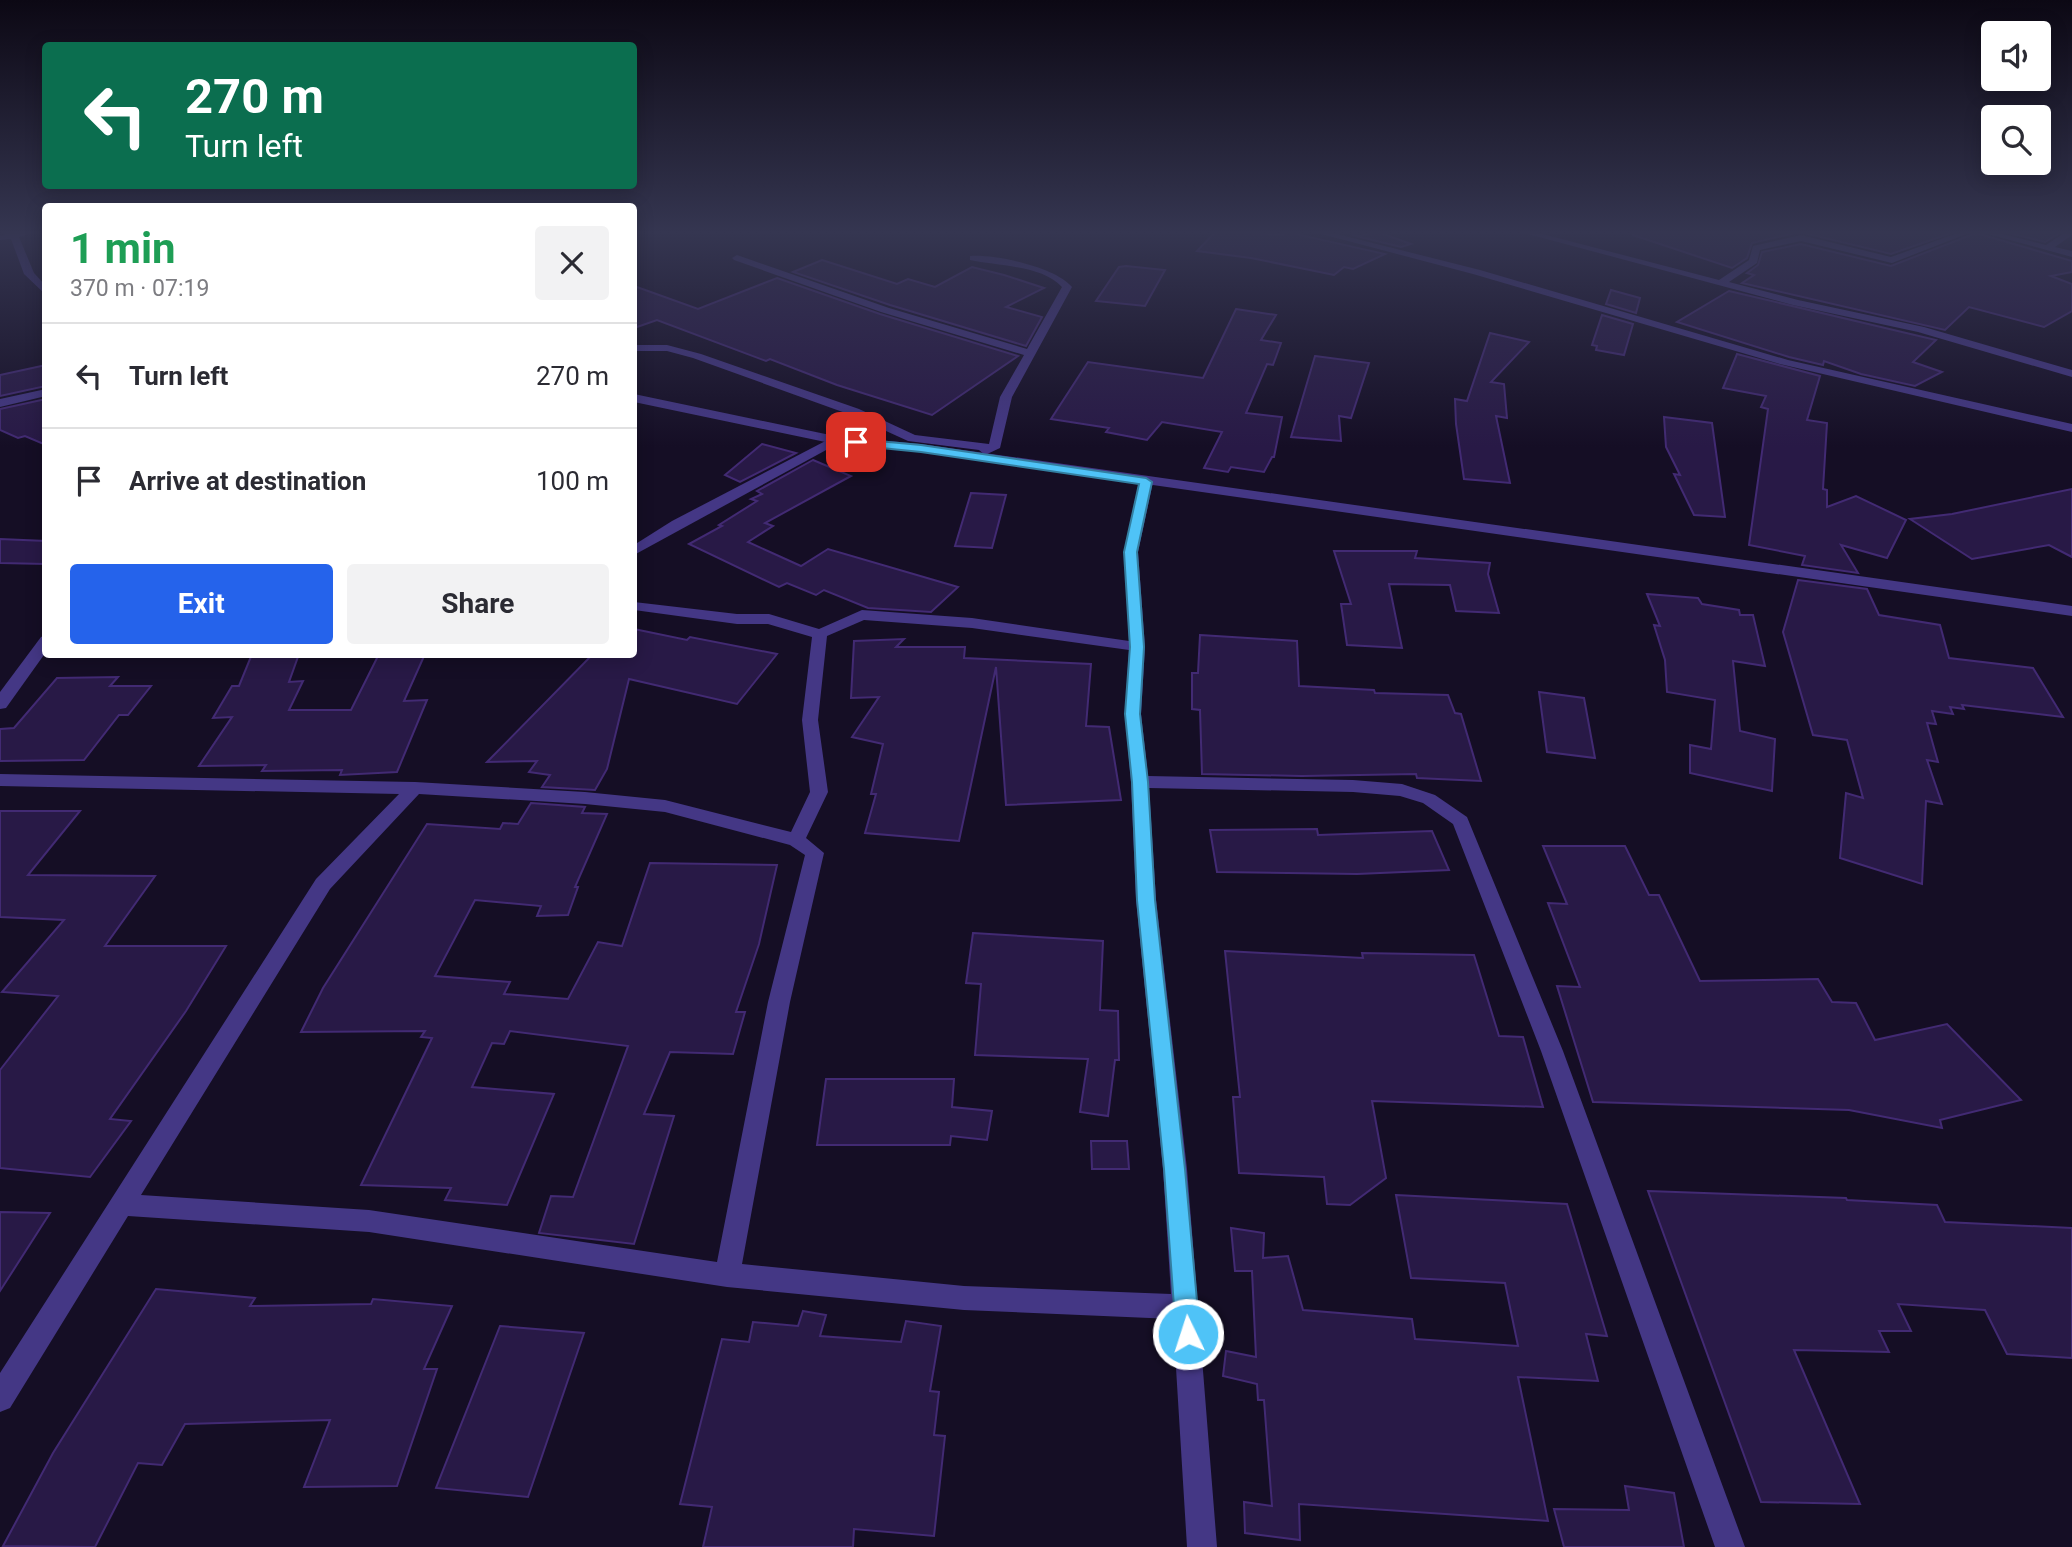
<!DOCTYPE html>
<meta charset="utf-8">
<style>
body{margin:0;font-family:Roboto,sans-serif;background:#f2f2f3;color:#2b2b33;height:100vh;display:flex;flex-direction:column;font-size:26px;white-space:nowrap}
*{box-sizing:border-box;margin:0}
p{font-size:23px;color:#7c7c81}
.icon{flex:none;width:38px;height:38px;fill:none;stroke:currentColor;stroke-width:2;stroke-linecap:round;stroke-linejoin:round}
.map{position:relative;flex:1;overflow:hidden}
.sheet{position:absolute;left:42px;top:203px;width:595px;height:455px;display:flex;flex-direction:column;background:#fff;border-radius:7px;box-shadow:0 4px 18px #0003}
.sheet>*{flex:none}
.banner{position:absolute;left:42px;top:42px;width:595px;height:147px;border-radius:7px;box-shadow:0 4px 18px #0003;background:#0b6e4f;color:#fff;overflow:hidden}
.tools{position:absolute;left:1981px;top:21px;display:grid;gap:14px}
.tools a{display:grid;place-items:center;width:70px;height:70px;border-radius:7px;background:#fff;box-shadow:0 4px 18px #0003;font-size:35px}
.pin{position:absolute;display:grid;place-items:center;width:60px;height:60px;color:#fff;margin:-30px;border-radius:14px;box-shadow:0 4px 10px #0006}
.me{position:absolute;width:77px;margin:-38px;rotate:356deg;stroke-linejoin:round;filter:drop-shadow(0 0 5px #0008)}
.turn{display:flex;align-items:center;gap:24px;height:147px;padding:0 28px;font-size:32px}
.turn .icon{width:91px;height:91px;stroke-width:2.5}
.turn b{display:block;font-size:49px;line-height:60px}
.round{display:grid;place-items:center;flex:none;width:74px;height:74px;border-radius:7px;background:#f2f2f3}
.overview{display:flex;align-items:center;justify-content:space-between;height:119px;padding:0 28px}
h1{font-size:42px;font-weight:700;line-height:52px;color:#1e9e55}
.primary-button{display:flex;gap:14px;margin-top:auto;padding:14px 28px}
.primary-button a{flex:1;height:80px;border-radius:7px;background:#2563eb;color:#fff;font-size:28px;font-weight:700;line-height:80px;text-align:center}
.primary-button a+a{background:#f2f2f3;color:#2b2b33}
ul{padding:0;list-style:none}
li{display:flex;align-items:center;gap:21px;height:105px;padding:0 28px;border-top:2px solid #e1e1e2}
li div{flex:1}
li b{display:block;font-size:26px}
li em{font-style:normal}
.map>svg:first-child{display:block}
.building{fill:#281946;stroke:#422a73;stroke-width:2}
.lines{fill:none;stroke-linecap:round;stroke-linejoin:round}
.minor{fill:#443785;fill-rule:evenodd}
.tertiary{fill:#443785;fill-rule:evenodd}
.route{fill:#4fc3f7;stroke:#337fa1;stroke-width:2}
</style>
<div class="map">
<svg width="2072" height="1547" viewBox="0 0 2072 1547">
<rect width="100%" height="100%" fill="#150e25"/>
<g class="building">
<polygon points="1216,231 1283,235 1287,232 1385,254 1353,269 1344,267 1334,275 1251,258 1197,251"/>
<polygon points="1375,231 1411,244 1401,247 1352,235 1361,236"/>
<polygon points="1634,231 1957,231 1891,254 1800,232 1752,243 1747,258 1732,268 1633,235"/>
<polygon points="2000,231 2063,231 2045,242"/>
<polygon points="1976,233 2072,261 2072,272 2051,276 2072,284 2072,311 2044,327 1969,307 1945,330 1742,283 1754,275 1747,273 1758,265 1762,252 1801,244 1891,266"/>
<polygon points="822,260 897,284 908,279 935,287 972,267 1004,275 1044,288 1006,307 1042,317 1026,346 890,305 793,272"/>
<polygon points="1126,266 1165,270 1145,306 1096,301 1119,267"/>
<polygon points="777,278 880,314 1018,356 932,415 837,385 770,359 766,361 657,320 634,328 634,286 698,309"/>
<polygon points="1611,290 1640,298 1636,313 1606,304"/>
<polygon points="1729,291 1936,340 1913,362 1942,372 1915,386 1861,374 1824,361 1823,365 1789,357 1677,322"/>
<polygon points="1236,309 1276,315 1261,340 1281,343 1273,365 1267,364 1246,413 1282,417 1274,457 1272,457 1264,472 1231,467 1228,472 1204,468 1222,432 1162,422 1147,440 1106,432 1109,428 1051,419 1088,362 1203,378"/>
<polygon points="1602,315 1633,324 1624,355 1596,350 1597,346 1592,345"/>
<polygon points="1490,333 1529,342 1491,382 1504,384 1507,418 1496,416 1510,483 1464,479 1456,424 1455,399 1467,401"/>
<polygon points="1737,354 1820,376 1807,420 1827,423 1823,489 1827,490 1827,507 1856,496 1906,520 1887,558 1841,545 1858,573 1802,565 1805,556 1749,545 1768,409 1761,407 1766,396 1723,388"/>
<polygon points="1315,356 1369,363 1351,418 1339,416 1341,441 1291,437"/>
<polygon points="46,365 46,386 0,396 0,375"/>
<polygon points="46,399 46,445 25,436 18,438 0,430 0,409"/>
<polygon points="1664,417 1712,423 1725,517 1694,515 1674,474 1680,475 1666,447"/>
<polygon points="762,444 796,453 740,482 725,475"/>
<polygon points="813,460 851,476 765,523 773,526 748,542 801,566 828,549 958,587 931,612 868,608 824,590 816,595 787,583 779,587 689,544 722,526 719,525 757,501 751,499 762,494 757,491"/>
<polygon points="2072,489 2072,557 2049,545 1972,559 1910,519 1952,514"/>
<polygon points="971,493 1006,495 992,548 955,546"/>
<polygon points="0,539 46,541 46,564 0,563"/>
<polygon points="1334,551 1417,551 1415,558 1490,563 1488,574 1499,613 1456,611 1450,585 1389,584 1402,648 1347,645 1341,604 1351,604"/>
<polygon points="1798,580 1867,589 1879,615 1940,625 1949,658 2033,668 2063,717 1962,705 1964,709 1950,707 1953,714 1932,711 1936,724 1927,723 1938,762 1927,760 1942,804 1926,801 1922,884 1840,858 1846,793 1863,798 1847,740 1813,735 1783,632"/>
<polygon points="1647,594 1698,598 1702,604 1739,610 1740,615 1753,615 1765,666 1733,661 1740,731 1775,739 1772,791 1690,773 1690,745 1711,749 1715,700 1667,692 1665,660 1654,625 1660,626"/>
<polygon points="634,629 687,640 690,637 777,654 737,704 629,679 607,769 595,790 542,787 550,775 529,772 537,761 487,762 593,654 634,654"/>
<polygon points="1200,635 1297,641 1299,686 1374,690 1375,693 1448,695 1455,713 1461,714 1481,781 1417,778 1416,774 1302,776 1202,774 1200,710 1192,709 1192,673 1198,673"/>
<polygon points="904,639 896,647 965,647 964,658 1091,664 1086,726 1109,727 1121,800 1006,805 996,667 959,841 865,833 876,794 871,794 883,744 852,737 879,697 851,698 854,641"/>
<polygon points="252,654 299,654 289,682 303,681 289,710 351,710 379,654 425,654 404,701 427,700 397,772 340,775 342,770 262,771 266,765 199,766 232,717 213,718 232,686 239,686"/>
<polygon points="118,677 110,686 151,686 128,715 119,715 84,760 0,761 0,729 14,728 57,678"/>
<polygon points="1539,692 1584,698 1595,758 1547,752"/>
<polygon points="531,803 585,807 582,813 607,814 575,887 578,887 568,915 537,916 541,906 475,900 435,976 510,982 504,994 568,999 598,942 622,946 650,863 777,865 759,944 736,1012 745,1012 733,1054 670,1052 644,1114 674,1116 634,1244 539,1233 551,1196 573,1197 628,1046 510,1031 504,1044 492,1043 472,1087 554,1094 507,1205 445,1200 451,1188 361,1185 432,1038 421,1037 425,1031 301,1032 323,988 427,824 500,829 503,823 518,824"/>
<polygon points="0,811 80,811 28,875 155,876 105,946 226,946 186,1011 110,1119 131,1121 90,1177 0,1168 0,1070 58,996 2,992 64,920 0,917"/>
<polygon points="1317,829 1318,835 1432,831 1449,870 1357,874 1217,872 1210,830"/>
<polygon points="1543,846 1625,846 1649,895 1659,895 1700,981 1818,979 1832,1002 1856,1003 1875,1040 1947,1024 2021,1100 1940,1120 1942,1128 1849,1110 1593,1102 1557,986 1580,987 1548,903 1567,904"/>
<polygon points="973,933 1103,941 1100,1010 1118,1011 1119,1060 1115,1060 1108,1116 1080,1112 1088,1059 975,1055 981,984 966,983"/>
<polygon points="1225,951 1363,958 1362,953 1474,955 1499,1036 1523,1037 1543,1107 1372,1101 1386,1178 1350,1205 1327,1204 1324,1177 1239,1173 1233,1097 1240,1097"/>
<polygon points="826,1079 954,1079 952,1107 992,1111 987,1140 951,1136 950,1145 817,1145"/>
<polygon points="1091,1141 1127,1141 1129,1169 1092,1169"/>
<polygon points="1648,1191 1846,1198 1847,1200 1937,1205 1945,1222 2072,1228 2072,1358 2007,1354 1985,1310 1898,1304 1911,1331 1879,1331 1889,1352 1794,1350 1860,1504 1761,1502"/>
<polygon points="1396,1195 1567,1204 1607,1336 1586,1334 1598,1381 1518,1377 1548,1521 1299,1504 1300,1540 1245,1533 1244,1502 1272,1506 1264,1400 1258,1400 1257,1384 1223,1376 1226,1351 1256,1357 1252,1271 1235,1271 1231,1228 1264,1233 1263,1258 1288,1256 1303,1310 1412,1319 1415,1339 1518,1346 1505,1283 1411,1278"/>
<polygon points="0,1212 50,1213 0,1291"/>
<polygon points="156,1289 255,1298 250,1306 371,1304 373,1299 452,1306 424,1369 437,1369 397,1486 304,1487 330,1420 185,1424 162,1465 138,1463 95,1547 3,1546 53,1453"/>
<polygon points="803,1311 826,1315 820,1336 901,1342 906,1321 941,1326 930,1391 939,1392 934,1435 945,1436 934,1536 854,1529 853,1547 703,1547 712,1507 680,1504 722,1339 749,1342 753,1322 798,1326"/>
<polygon points="500,1326 584,1333 528,1497 436,1488"/>
<polygon points="1625,1486 1674,1493 1684,1547 1564,1547 1554,1509 1629,1510"/>
</g>
<g class="lines">
<g class="minor">
<polygon points="1,231 39,231 19,237 34,273 46,286 46,295 24,274 11,239 0,240 0,236 5,235"/>
<polygon points="1310,231 1325,231 1480,270 1788,360 2072,424 2072,432 1780,364 1473,274"/>
<polygon points="1517,231 1531,231 1719,280 1749,260 1753,246 1801,235 1891,257 1963,231 1974,231 1892,263 1801,241 1760,250 1757,263 1729,282 1798,300 1924,327 2072,370 2072,377 1918,332 1793,305"/>
<polygon points="1977,231 1991,231 2046,245 2067,231 2072,231 2072,235 2055,247 2072,251 2072,257"/>
<path d="M737 255 889 308 1027 349 1062 287C1042 265 997 266 970 260V256C995 254 1056 267 1072 287L1012 397 1000 448 985 455 979 450 908 441 851 415 693 358 667 351H634V345H667L701 354 859 409 915 435 989 444 1000 397 1024 355 881 312 734 260 732 258Z"/>
<polygon points="46,389 46,396 0,407 0,399"/>
<polygon points="835,436 841,440 839,443 634,555 634,545 672,521"/>
<path d="M1146 478 1153 482 1138 552 1145 647 1141 714 1148 776 1353 780 1402 784 1435 795 1467 817 1563 1051 1745 1547H1715L1541 1051 1453 824 1423 803 1400 796 1353 792 1149 788 1156 899 1187 1169 1217 1547H1187L1173 1319 964 1310 727 1287 369 1232 128 1216 10 1408 0 1412V1373L316 879 399 794 0 786V774L415 782 585 792 665 800 791 832 810 792 802 720 812 637 768 624H737L634 610V602L737 614H769L819 629 862 610 972 618 1129 641 1124 552 1139 482ZM864 620 972 628 1129 650 1125 714 1131 782 1136 899 1163 1169 1171 1294 964 1286 742 1264 790 1002 824 853 806 838 828 792 818 720 827 636ZM419 794 585 804 665 812 790 845 805 855 768 1002 717 1262 369 1210 141 1195 330 889Z"/>
<polygon points="46,635 46,652 6,708 0,709 0,692 41,637"/>
</g>
<polygon class="tertiary" points="634,394 835,436 921,444 2072,606 2072,616 921,452 835,444 634,402"/>
</g>
<linearGradient id="sky" x2="0" y2="1"><stop stop-color="#0c0814"/><stop offset="0.52" stop-color="#353651"/><stop offset="1" stop-color="#353651" stop-opacity="0"/></linearGradient>
<rect width="2072" height="447" fill="url(#sky)"/>
<polygon class="route" points="856,439 921,445 1146,478 1152,482 1137,552 1144,647 1140,714 1148,782 1155,900 1185,1169 1200,1334 1196,1342 1188,1345 1180,1342 1176,1334 1164,1169 1137,900 1132,782 1125,714 1130,647 1124,552 1139,484 921,452 852,445 852,440"/>
</svg>
<div class="tools">
<a><svg class="icon" aria-label="sound" viewBox="0 0 24 24"><path d="M4 9h4l5-4v14l-5-4H4zM17 9q2 3 0 6"/></svg></a>
<a><svg class="icon" aria-label="search" viewBox="0 0 24 24"><circle cx="10" cy="10" r="6"/><path d="M15 15l6 6"/></svg></a>
</div>
<div class="pin" style="left:856px;top:442px;background:#d93025"><svg class="icon" aria-label="arrive" viewBox="0 0 24 24"><path d="M6 21V4h12l-3 4 3 4H6"/></svg></div>
<svg class="me" style="left:1188px;top:1334px" viewBox="-20 -20 40 40"><circle r="17" fill="#4fc3f7" stroke="#fff" stroke-width="3"/><path d="M0-11L8 9 0 5-8 9z" fill="#fff"/></svg>
<div class="banner">
<div class="turn"><svg class="icon" aria-label="left" viewBox="0 0 24 24"><path d="M17 20v-9H6M10 6l-5 5 5 5"/></svg><div><b>270 m</b>Turn left</div></div>
</div>
<section class="sheet">
<div class="overview"><div><h1>1 min</h1><p>370 m · 07:19</p></div><a class="round"><svg class="icon" aria-label="close" viewBox="0 0 24 24"><path d="M6 6l12 12M18 6L6 18"/></svg></a></div>
<ul>
<li><svg class="icon" aria-label="left" viewBox="0 0 24 24"><path d="M17 20v-9H6M10 6l-5 5 5 5"/></svg><div><b>Turn left</b></div><em>270 m</em></li>
<li><svg class="icon" aria-label="arrive" viewBox="0 0 24 24"><path d="M6 21V4h12l-3 4 3 4H6"/></svg><div><b>Arrive at destination</b></div><em>100 m</em></li>
</ul>
<div class="primary-button"><a>Exit</a><a>Share</a></div>
</section>
</div>
